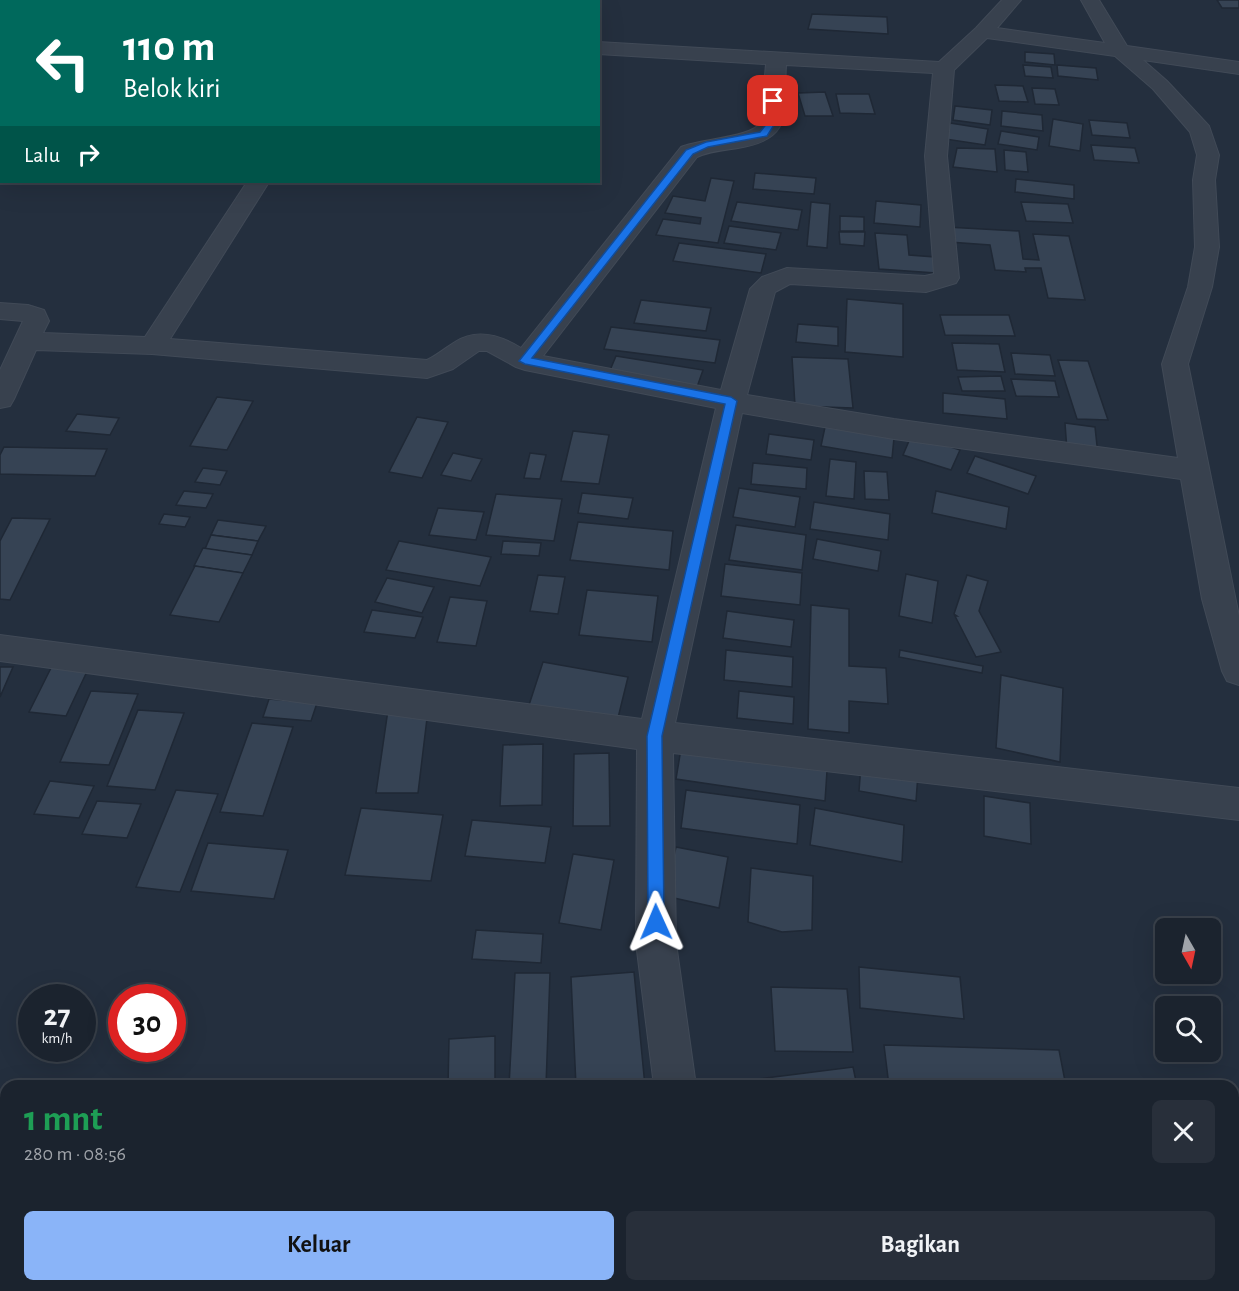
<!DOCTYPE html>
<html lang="id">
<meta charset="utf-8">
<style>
body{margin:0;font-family:"Alegreya Sans",sans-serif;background:#282f3a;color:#f1f3f6;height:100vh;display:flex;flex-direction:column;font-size:22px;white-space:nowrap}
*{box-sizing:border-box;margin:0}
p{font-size:20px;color:#a0a4aa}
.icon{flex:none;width:33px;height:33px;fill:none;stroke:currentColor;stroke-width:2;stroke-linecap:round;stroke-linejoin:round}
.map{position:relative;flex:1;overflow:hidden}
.panel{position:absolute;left:0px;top:1080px;width:1239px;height:212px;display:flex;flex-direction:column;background:#1b232e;border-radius:18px 18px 0 0;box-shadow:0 6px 24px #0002,0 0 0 2px #39404a}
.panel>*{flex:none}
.hud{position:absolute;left:0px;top:0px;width:600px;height:183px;box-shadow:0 6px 24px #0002,0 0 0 2px #39404a;background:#00695c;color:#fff;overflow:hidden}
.needle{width:39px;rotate:171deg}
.buttons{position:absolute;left:1155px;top:918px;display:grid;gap:12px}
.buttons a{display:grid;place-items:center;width:66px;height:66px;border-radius:9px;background:#1b232e;box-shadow:0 6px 24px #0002,0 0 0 2px #39404a;font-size:30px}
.speed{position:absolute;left:18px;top:984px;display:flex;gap:12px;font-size:30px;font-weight:700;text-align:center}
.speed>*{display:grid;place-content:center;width:78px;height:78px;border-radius:50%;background:#1b232e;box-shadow:0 6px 24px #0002,0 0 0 2px #39404a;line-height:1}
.speed small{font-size:15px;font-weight:400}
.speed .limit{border:9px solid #d22;background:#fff;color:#111}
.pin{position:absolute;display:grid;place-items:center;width:51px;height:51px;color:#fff;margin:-26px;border-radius:12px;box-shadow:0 3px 9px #0006}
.me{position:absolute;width:66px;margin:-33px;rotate:359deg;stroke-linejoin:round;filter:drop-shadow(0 0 4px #0008)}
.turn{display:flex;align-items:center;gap:21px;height:126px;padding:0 24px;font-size:27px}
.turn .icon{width:78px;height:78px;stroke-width:2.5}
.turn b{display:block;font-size:42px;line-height:51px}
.then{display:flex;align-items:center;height:57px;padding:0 24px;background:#0003;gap:12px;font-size:22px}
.round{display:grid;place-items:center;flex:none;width:63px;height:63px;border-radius:9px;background:#282f3a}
.overview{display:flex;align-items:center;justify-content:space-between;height:102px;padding:0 24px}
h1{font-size:36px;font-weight:700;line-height:45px;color:#1e9e55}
.primary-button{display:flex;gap:12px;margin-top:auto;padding:12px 24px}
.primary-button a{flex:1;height:69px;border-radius:9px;background:#8ab4f8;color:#111;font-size:24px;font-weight:700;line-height:69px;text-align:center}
.primary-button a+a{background:#282f3a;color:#f1f3f6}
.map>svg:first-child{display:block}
.building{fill:#364354;stroke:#1f2835;stroke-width:1.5}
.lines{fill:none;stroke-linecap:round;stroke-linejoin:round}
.lane-casing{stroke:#414a57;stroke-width:3}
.street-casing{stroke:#414a57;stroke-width:2}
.lane{fill:#38414e;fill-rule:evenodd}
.street{fill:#38414e;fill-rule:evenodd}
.route{fill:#1a73e8;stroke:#114b97;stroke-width:1.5}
</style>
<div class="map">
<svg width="1239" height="1291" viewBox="0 0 1239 1291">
<rect width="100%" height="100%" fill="#242f3e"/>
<g class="building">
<polygon points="1217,0 1239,0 1239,8 1222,8"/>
<polygon points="812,14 887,17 888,34 808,29"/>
<polygon points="1025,52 1054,54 1055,65 1025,62"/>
<polygon points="1023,65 1051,67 1053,78 1025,76"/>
<polygon points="1057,65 1096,68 1098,80 1058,76"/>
<polygon points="995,85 1023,86 1028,102 999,101"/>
<polygon points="1032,88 1055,89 1059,105 1035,104"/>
<polygon points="825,92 833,116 805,116 798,93"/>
<polygon points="836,94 869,94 875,114 840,113"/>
<polygon points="955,106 992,110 990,125 953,120"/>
<polygon points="1002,111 1042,115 1043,131 1001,126"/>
<polygon points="1053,119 1083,124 1080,151 1049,146"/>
<polygon points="1089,120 1127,123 1130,138 1092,135"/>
<polygon points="950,123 988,129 985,145 945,139"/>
<polygon points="1001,131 1039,137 1037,150 998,144"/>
<polygon points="1091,145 1135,148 1139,163 1094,160"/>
<polygon points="957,148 995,149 997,172 953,167"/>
<polygon points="1004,150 1026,152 1028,172 1005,170"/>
<polygon points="755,173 816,178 814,194 753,189"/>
<polygon points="711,178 734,181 718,243 656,235 663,219 700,224 701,218 665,213 673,196 705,201"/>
<polygon points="1016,179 1074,185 1074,199 1015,192"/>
<polygon points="876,201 921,205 920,227 874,223"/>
<polygon points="737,202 802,210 798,230 731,221"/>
<polygon points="811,202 830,204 827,248 807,246"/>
<polygon points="1021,202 1068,204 1073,223 1026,221"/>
<polygon points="840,216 864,217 864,231 840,231"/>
<polygon points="729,226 781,233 776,250 724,243"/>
<polygon points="946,227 1019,231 1023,259 1039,260 1033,234 1069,236 1085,300 1048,298 1041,268 1025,268 1026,272 995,270 990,245 949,242"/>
<polygon points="839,232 865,232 864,246 840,244"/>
<polygon points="875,233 907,235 909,255 935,257 936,273 879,269"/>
<polygon points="679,243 766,254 761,273 673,261"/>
<polygon points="847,299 903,304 903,357 845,352"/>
<polygon points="641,300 711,308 706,331 634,323"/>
<polygon points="940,315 1009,315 1015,336 945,335"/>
<polygon points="798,324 838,327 838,346 796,342"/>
<polygon points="611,327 720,340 715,363 604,349"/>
<polygon points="952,343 999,344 1005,372 957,370"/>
<polygon points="1011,353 1050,355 1055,376 1015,374"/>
<polygon points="616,356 703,370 696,390 608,375"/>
<polygon points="792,357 848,359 853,408 795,406"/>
<polygon points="1058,360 1088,361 1108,420 1077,419"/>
<polygon points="1001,376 1005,391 962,391 958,377"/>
<polygon points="1011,379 1055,381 1059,397 1016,396"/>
<polygon points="943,393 1005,399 1007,419 943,413"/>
<polygon points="217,397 253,401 227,450 190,446"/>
<polygon points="77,414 119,418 110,435 66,431"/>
<polygon points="417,417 448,422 422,478 389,472"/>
<polygon points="1065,423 1095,427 1098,455 1067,451"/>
<polygon points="825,427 894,438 892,458 821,446"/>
<polygon points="573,431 609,435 599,484 561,481"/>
<polygon points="769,434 814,440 811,460 766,454"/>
<polygon points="912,434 960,450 951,470 903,455"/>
<polygon points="4,447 107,449 95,476 0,474 0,455"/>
<polygon points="453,453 482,459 471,481 441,475"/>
<polygon points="530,453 546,455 540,479 524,478"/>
<polygon points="975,456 1036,476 1028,494 967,473"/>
<polygon points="830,459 856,462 854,499 826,496"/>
<polygon points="753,463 807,468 806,489 751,484"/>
<polygon points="203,468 227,471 220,485 195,482"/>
<polygon points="864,471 887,472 889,500 865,499"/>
<polygon points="739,488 800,497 795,527 733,517"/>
<polygon points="184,491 213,494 206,508 176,505"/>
<polygon points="936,491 1009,507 1006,529 932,513"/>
<polygon points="582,493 633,498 628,519 578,513"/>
<polygon points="496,494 562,499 554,541 486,535"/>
<polygon points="814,502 890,514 888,540 810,529"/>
<polygon points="438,508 484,512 476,540 429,535"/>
<polygon points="164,514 190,517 185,527 159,524"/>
<polygon points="12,518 50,519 10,600 0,599 0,541"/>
<polygon points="218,520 266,526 258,541 211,535"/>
<polygon points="578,522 673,531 669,570 570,560"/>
<polygon points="736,525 806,535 802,570 729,560"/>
<polygon points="211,535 258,541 252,555 205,549"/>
<polygon points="817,539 881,551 878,571 813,559"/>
<polygon points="399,541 491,557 480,586 386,570"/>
<polygon points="503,541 541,543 539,556 501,554"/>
<polygon points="203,548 252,555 243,573 194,566"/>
<polygon points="725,564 802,573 800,605 721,596"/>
<polygon points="195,566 243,573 219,622 170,615"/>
<polygon points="906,574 938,581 932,623 899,616"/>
<polygon points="538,575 565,577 558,614 530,611"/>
<polygon points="967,575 988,581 979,611 1001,652 976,657 955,616 957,616 954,614"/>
<polygon points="387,578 434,587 422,613 375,602"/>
<polygon points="587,590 658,596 652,642 579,635"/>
<polygon points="450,597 487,601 476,646 437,642"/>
<polygon points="811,605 849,609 849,666 886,668 888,704 849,701 849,733 808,729"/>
<polygon points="372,610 423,617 415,638 364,632"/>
<polygon points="727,611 794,620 791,647 723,638"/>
<polygon points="726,650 793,657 792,687 724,680"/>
<polygon points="900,650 983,666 982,673 899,657"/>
<polygon points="55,660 91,663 66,716 29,712"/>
<polygon points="543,662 628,677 617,722 529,705"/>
<polygon points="0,667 13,667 0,697"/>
<polygon points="1001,675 1063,688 1060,762 996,748"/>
<polygon points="91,691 138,694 109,765 60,762"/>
<polygon points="739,691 794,697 793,724 737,718"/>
<polygon points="269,699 317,703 311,721 263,717"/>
<polygon points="138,710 184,713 155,790 107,786"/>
<polygon points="388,710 428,710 418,793 376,793"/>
<polygon points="252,723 293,727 263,816 220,812"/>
<polygon points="543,744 542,805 500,806 503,745"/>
<polygon points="681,749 827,771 825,801 676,779"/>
<polygon points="609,753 610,826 573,826 574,754"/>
<polygon points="861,765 918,774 916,801 859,791"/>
<polygon points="50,781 94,786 79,818 34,814"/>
<polygon points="176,790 218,794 180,892 136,887"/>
<polygon points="686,790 800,805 797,844 681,828"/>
<polygon points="984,796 1030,803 1031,844 984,836"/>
<polygon points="97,801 141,804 127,838 82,834"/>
<polygon points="361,808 443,815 431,881 345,875"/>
<polygon points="815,808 904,825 902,862 810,845"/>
<polygon points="472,820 551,827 545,863 465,856"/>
<polygon points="208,843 288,850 274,899 191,891"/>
<polygon points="676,847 728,857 719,908 665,896"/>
<polygon points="573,854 614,860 601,930 559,923"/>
<polygon points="751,868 813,876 812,930 782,932 748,922"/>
<polygon points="476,930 543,934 541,963 472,959"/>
<polygon points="859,967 960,977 964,1019 860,1008"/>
<polygon points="634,972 645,1086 576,1086 571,977"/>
<polygon points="515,973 550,973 546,1086 509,1086"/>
<polygon points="771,987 847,989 853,1052 775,1051"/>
<polygon points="495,1036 495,1086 448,1086 449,1039"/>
<polygon points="884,1045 1059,1050 1066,1086 889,1086"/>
<polygon points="853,1067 857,1086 752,1086 751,1080"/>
<polygon points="6,1095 6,1147 0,1172 0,1096"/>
<rect x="767" y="1286" width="88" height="5"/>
</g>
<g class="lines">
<g class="lane-casing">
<polygon id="lane" points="363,0 375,0 362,2"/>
</g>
<g class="street-casing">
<g id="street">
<path d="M1002 0H1021L997 28 1105 43 1081 0H1099L1127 46 1239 62V74L1143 60 1167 81 1209 126 1219 155 1215 180 1219 247 1212 287 1188 364 1239 616V685L1227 681 1222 671 1202 599 1181 479 894 439 742 413 675 723 1239 788V820L673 753 676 943 696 1086H654L636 943 637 749 0 661V635L642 719 716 408 525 370 516 367 487 351H479L453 369 427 378 152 354 36 350 14 399 10 406 0 408V370L23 321 0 319V303L28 305 44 310 49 321 43 333 145 337 247 182H269L170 339 427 360C437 355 445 348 455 342 477 328 500 335 521 348L681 147C701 139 754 137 761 122L766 64 598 54V42L939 62 976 28ZM987 38 1115 56 1153 89 1190 132 1197 155 1193 180 1195 247 1188 287 1162 364 1178 458 894 419 747 395 775 292 790 284 926 292 956 283 959 278 947 156 954 70ZM786 65 933 73 925 156 934 274 925 276 787 268 762 277 750 289 721 390 543 356 697 157C710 151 724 150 738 148 795 139 783 112 786 65Z"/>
<rect x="0" y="7" width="2" height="12"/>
<polygon points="0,1192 6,1193 6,1239 0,1238"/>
<polygon points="479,1286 526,1286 527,1291 479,1291"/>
</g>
</g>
<use href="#lane" class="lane"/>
<use href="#street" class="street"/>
</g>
<polygon class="route" points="773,98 778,101 776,122 767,136 708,147 693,154 532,358 731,397 737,401 662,736 664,922 662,927 656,930 650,927 648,922 647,736 725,404 525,364 519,361 686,150 706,142 760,132 768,122 769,101"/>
</svg>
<div class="buttons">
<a><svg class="needle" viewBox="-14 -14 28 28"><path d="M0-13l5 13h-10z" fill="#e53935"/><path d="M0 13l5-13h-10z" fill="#a0a4aa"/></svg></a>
<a><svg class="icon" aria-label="search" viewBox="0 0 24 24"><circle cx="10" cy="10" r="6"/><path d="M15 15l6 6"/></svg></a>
</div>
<div class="speed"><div>27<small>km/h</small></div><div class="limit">30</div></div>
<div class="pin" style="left:773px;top:101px;background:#d93025"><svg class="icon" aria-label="arrive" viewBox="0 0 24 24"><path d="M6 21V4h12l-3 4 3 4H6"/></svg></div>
<svg class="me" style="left:656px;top:922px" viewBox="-20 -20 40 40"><path d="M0-17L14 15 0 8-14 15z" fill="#1a73e8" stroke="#fff" stroke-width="4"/></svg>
<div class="hud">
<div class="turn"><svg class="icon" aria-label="left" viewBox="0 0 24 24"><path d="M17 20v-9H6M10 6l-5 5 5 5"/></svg><div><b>110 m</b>Belok kiri</div></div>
<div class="then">Lalu<svg class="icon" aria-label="right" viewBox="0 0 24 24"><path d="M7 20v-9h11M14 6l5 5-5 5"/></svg></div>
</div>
<section class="panel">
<div class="overview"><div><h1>1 mnt</h1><p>280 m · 08:56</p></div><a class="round"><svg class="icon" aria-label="close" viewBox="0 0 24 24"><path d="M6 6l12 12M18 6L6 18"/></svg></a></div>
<div class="primary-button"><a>Keluar</a><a>Bagikan</a></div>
</section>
</div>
